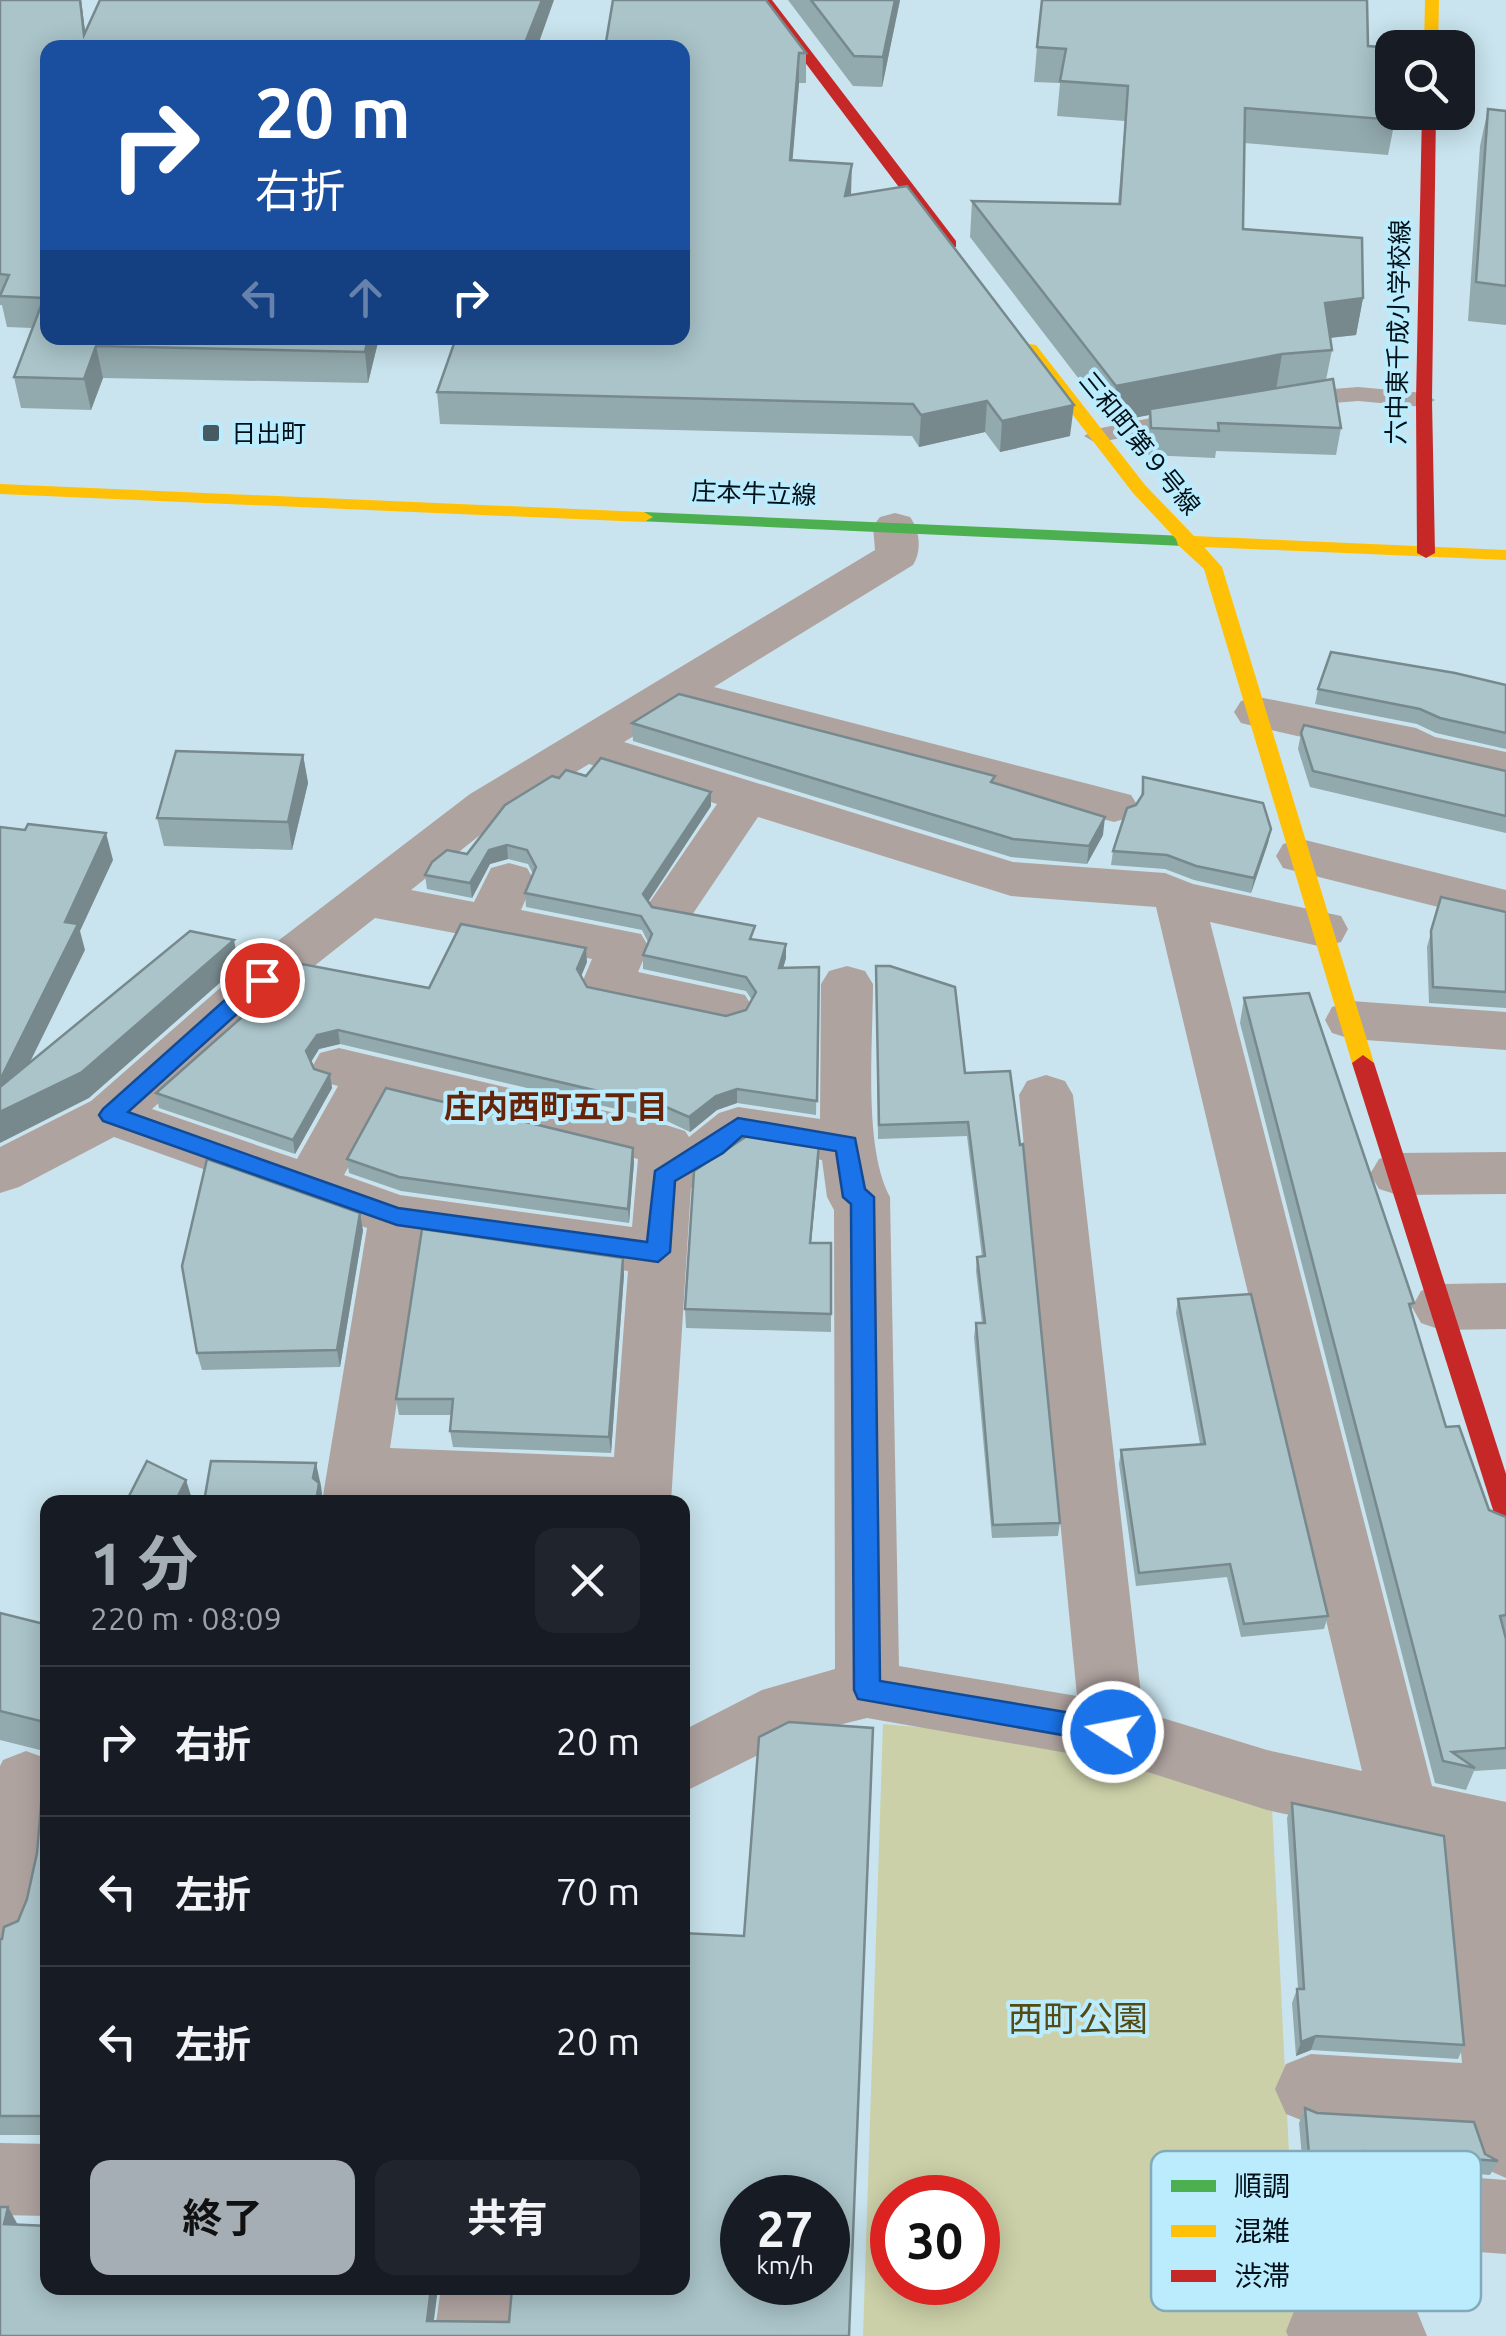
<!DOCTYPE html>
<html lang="ja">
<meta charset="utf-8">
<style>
body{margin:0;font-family:Ubuntu,"Noto Sans JP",sans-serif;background:#20242c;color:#f1f3f6;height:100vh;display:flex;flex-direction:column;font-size:38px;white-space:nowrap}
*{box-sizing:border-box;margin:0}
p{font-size:32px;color:#9ea1a6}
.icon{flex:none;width:55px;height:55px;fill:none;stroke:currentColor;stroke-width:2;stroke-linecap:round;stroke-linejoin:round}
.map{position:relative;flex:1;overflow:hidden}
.details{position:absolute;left:40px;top:1495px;width:650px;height:800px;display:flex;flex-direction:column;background:#171b24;border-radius:20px;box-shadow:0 5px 25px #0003}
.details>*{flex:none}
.hud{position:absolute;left:40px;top:40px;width:650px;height:305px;border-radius:20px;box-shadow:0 5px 25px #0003;background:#1a4fa0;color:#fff;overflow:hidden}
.tools{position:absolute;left:1375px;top:30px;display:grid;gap:20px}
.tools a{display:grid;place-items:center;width:100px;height:100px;border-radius:20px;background:#171b24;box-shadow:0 5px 25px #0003;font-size:50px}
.speed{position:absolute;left:720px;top:2175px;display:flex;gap:20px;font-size:50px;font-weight:700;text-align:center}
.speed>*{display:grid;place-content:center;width:130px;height:130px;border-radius:50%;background:#171b24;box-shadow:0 5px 25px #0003;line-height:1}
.speed small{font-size:25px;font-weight:400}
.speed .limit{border:15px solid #d22;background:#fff;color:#111}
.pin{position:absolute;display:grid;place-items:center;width:85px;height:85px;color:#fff;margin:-42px;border:5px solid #fff;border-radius:50%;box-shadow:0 2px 10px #0007}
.me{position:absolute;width:110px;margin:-55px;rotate:281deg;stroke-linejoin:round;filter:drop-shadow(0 0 8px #0008)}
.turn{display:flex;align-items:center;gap:35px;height:210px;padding:0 50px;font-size:45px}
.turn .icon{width:130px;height:130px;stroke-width:2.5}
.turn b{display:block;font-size:70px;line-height:85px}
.lanes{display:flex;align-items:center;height:95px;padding:0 50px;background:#0003;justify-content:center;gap:50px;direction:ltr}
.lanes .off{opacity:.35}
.round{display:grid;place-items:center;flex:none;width:105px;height:105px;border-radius:20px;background:#20242c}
.overview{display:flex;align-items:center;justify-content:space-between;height:170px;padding:0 50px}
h1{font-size:60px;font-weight:700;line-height:75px;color:#a4aeb4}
.action{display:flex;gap:20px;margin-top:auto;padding:20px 50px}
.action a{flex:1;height:115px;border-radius:20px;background:#a4aeb4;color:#111;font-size:40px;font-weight:700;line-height:115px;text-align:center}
.action a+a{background:#20242c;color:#f1f3f6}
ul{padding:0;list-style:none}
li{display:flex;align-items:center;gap:30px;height:150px;padding:0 50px;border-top:2px solid #363941}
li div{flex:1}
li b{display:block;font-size:38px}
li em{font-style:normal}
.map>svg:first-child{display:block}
.green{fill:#cbd0a8;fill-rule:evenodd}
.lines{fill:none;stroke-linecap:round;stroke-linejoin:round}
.lane{fill:#afa3a0;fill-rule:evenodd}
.street{fill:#afa3a0;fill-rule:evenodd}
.fast{fill:#4caf50;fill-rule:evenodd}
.slow{fill:#ffc107;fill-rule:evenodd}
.jam{fill:#c62828;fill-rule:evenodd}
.wall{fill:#92a9ad}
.shaded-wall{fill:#77898d}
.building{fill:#aac4c9;stroke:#77898d;stroke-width:2.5;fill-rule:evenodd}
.route{fill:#1a73e8;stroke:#114b97;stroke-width:2.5}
.poi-dot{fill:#465a63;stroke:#baecfd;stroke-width:4}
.labels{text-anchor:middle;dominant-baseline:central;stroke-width:8;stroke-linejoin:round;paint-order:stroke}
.far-street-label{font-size:25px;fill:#001018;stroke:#baecfd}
.far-poi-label{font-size:25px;fill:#001018;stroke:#baecfd;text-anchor:start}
.neighbourhood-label{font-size:32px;font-weight:bold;fill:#65240a;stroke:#baecfd}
.near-park-label{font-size:35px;fill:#534a14;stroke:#baecfd}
.key{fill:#baecfd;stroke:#82aab8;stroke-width:2.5}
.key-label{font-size:28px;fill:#001018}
</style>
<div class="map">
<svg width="1506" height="2336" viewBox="0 0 1506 2336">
<rect width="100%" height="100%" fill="#c9e4ee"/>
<path class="green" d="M883 1724 1050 1739 1272 1807 1298 2336H863ZM892 2198H978V2282H892Z"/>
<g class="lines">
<g class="lane">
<polygon points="1358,387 1424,393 1435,400 1424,407 1358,401 1296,406 1285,399 1296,392"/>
<polygon points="1186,411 1197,418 1194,423 1096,443 1084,436 1096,429"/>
</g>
<g class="street">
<path d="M895 513 910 517C920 531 922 551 913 565L714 687 1131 795 1138 806 1131 817 1114 822 679 708 624 742 1013 862 1165 873 1193 884 1341 916 1348 929 1341 942 1323 947 1210 922 1432 1786 1506 1802V2178L1481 2167 1469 2133 1311 2124 1286 2114 1275 2089 1286 2064 1311 2054 1462 2063 1441 1848 1267 1810 1113 1761 867 1718 798 1735 682 1793V1731L762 1690 835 1669 834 1210 827 1197 822 1160 749 1149 691 1188 671 1502 383 1498 382 1502H322L367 1228 114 1137 19 1187 0 1193V1147L91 1101 244 967 470 794 875 550 873 526 880 517ZM589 764 717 804 647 906 654 918 672 923 690 918 758 817 1011 896 1156 907 1362 1771 1267 1750 1143 1712 1073 1095 1065 1081 1046 1075 1027 1081 1019 1095 1077 1696 899 1666 890 1197C863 1147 873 1043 873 984L865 971 847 966 829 971 821 984 820 1119 738 1107 719 1113 689 1137 685 1131 666 1125 339 1048 320 1053 312 1067 320 1081 338 1086 297 1159 152 1109 280 993 375 918 592 959 581 985 589 998 607 1003 727 1027 745 1021 753 1008 745 995 638 972 649 947 641 934 521 910 534 880 527 868 509 863 491 868 474 902 411 890 504 816ZM386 1098 638 1159 632 1227 400 1195 344 1175ZM421 1241 628 1271 614 1457 390 1448Z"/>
<polygon points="1258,697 1416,728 1435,737 1506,752 1506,784 1241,723 1234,712 1241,701"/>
<polygon points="1301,839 1506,890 1506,924 1283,868 1276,856 1283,844"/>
<polygon points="1351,1001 1506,1012 1506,1050 1351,1039 1332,1033 1325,1020 1332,1007"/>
<polygon points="1506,1152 1506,1194 1398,1195 1379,1189 1370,1174 1379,1159 1398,1153"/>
<polygon points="1506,1283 1506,1329 1441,1330 1421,1323 1412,1307 1421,1291 1441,1284"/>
<path d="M26 1751 48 1759C48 1820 49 1883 24 1940L0 1949V1766L3 1760Z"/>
<polygon points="0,2143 48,2144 48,2216 0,2215"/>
<polygon points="1357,2169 1506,2180 1506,2254 1357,2243 1331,2232 1320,2206 1331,2180"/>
<polygon points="441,2288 515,2288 510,2336 434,2336"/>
<polygon points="1324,2293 1389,2298 1416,2309 1427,2336 1288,2336 1286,2331 1297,2304"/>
</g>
<polygon class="fast" points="644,512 1184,536 1193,541 1184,546 638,521 635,517"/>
<g class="slow">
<polygon points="1425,0 1439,0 1438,48 1424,48"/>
<polygon points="1030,344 1036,345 1145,485 1194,536 1506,550 1506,560 1204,547 1222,567 1374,1063 1371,1069 1355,1069 1352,1063 1204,569 1178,545 1176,539 1133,493 1022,349"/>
<polygon points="0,484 644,512 653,517 644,522 0,494"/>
</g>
<g class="jam">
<polygon points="758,0 772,0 956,241 956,247 944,247"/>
<polygon points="1422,112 1436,112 1432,400 1435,553 1426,558 1417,553 1416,400"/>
<polygon points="1363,1055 1374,1063 1506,1474 1506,1523 1497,1520 1494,1513 1352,1063"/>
</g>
</g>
<g class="wall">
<polygon points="0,0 81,0 85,31 48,338 379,338 368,383 103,378 91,410 21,408 14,377 32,328 7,327 2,305 0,305"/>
<polygon points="788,0 900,0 882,87 853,86"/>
<polygon points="1368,46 1395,120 1388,155 1244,143 1243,229 1363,298 1356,335 1330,338 1332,350 1326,380 1341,428 1336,455 1216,451 1215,458 1148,455 1146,436 1149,415 1112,422 970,237 972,201 1118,204 1125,121 1057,116 1060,83 1034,82 1037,47"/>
<polygon points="682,48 806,53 806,83 799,83 792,160 851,196 1070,436 1000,452 985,432 919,447 912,436 440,424 437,392"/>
<polygon points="1488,109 1506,111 1506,325 1468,321 1480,146"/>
<polygon points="1506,685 1506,749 1436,733 1417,724 1315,704 1318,689"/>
<polygon points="632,723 994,783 1103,835 1087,864 1011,857 633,741"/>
<polygon points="1301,733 1506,771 1506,833 1310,787 1298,749"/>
<polygon points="303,755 308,783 292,850 164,846 157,818"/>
<polygon points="586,776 711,806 648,901 652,907 755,940 786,944 786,958 783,968 819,967 816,1115 737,1103 717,1110 690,1132 667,1121 340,1044 319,1049 311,1062 314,1069 330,1074 332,1088 295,1154 159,1108 156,1093 429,988 587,962 581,976 587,987 726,1016 746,1010 752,1000 746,991 643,969 643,955 648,942 642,930 526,907 525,893 533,874 528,864 508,859 490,864 472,898 427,889 425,875 467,854 559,778"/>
<polygon points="1143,777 1271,829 1268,843 1251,893 1194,880 1165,869 1111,865 1113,851 1141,797"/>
<polygon points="1441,897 1506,912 1506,1008 1429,1003 1427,947"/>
<polygon points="876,966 965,1073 1060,1523 1058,1536 992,1538 974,1337 976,1323 982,1323 976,1271 977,1257 982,1257 967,1136 878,1139"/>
<polygon points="1244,998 1414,1303 1411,1311 1446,1427 1489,1510 1506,1517 1506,1769 1474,1771 1466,1790 1435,1783 1240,1023"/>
<polygon points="819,1144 811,1243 831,1314 831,1332 686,1328 685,1309"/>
<polygon points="347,1159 634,1162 629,1223 401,1191 349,1173"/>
<polygon points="363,1230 340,1367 202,1370 197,1353"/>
<polygon points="623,1258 624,1274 611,1453 453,1447 450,1431 452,1415 399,1415 396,1399"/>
<polygon points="1178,1299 1328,1616 1324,1629 1241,1637 1227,1577 1136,1586 1119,1464 1121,1450 1200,1444 1176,1313"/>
<polygon points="0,1613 48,1625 48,1752 0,1740"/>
<polygon points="48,1793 48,2135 0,2135 0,1939 18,1921 27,1899 37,1853"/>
<polygon points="1292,1803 1464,2045 1458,2059 1311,2050 1296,2056 1292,2003 1297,1989 1298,1989 1287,1818"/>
<polygon points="1305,2108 1317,2113 1485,2154 1498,2161 1490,2175 1357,2165 1328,2178 1323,2193 1334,2219 1413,2287 1405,2301 1389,2294 1324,2289 1314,2293 1299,2123"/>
</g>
<g class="shaded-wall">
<polygon points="80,0 81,0 87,48 86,48"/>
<polygon points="542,0 554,0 537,48 523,48"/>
<polygon points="895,0 900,0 882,87 883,57"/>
<polygon points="799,53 799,83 790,190 790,160"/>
<polygon points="852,164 851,194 844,227 845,196"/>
<polygon points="1363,298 1356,335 1318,339 1325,303"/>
<polygon points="368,338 379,338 368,383 365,352"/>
<polygon points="96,346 103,378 91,410 84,379"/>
<polygon points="1282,354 1276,390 1150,409 1149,415 1112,422 1116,386"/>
<polygon points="987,401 985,432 919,447 921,415"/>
<polygon points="1074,405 1070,436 1000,452 1002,421"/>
<polygon points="303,755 308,783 292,850 288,822"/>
<polygon points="711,792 711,806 644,908 643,894"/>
<polygon points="1105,817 1103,835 1087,864 1089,846"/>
<polygon points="1271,829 1268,843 1251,893 1254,878"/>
<polygon points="106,833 113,860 80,931 85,950 7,1109 234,940 239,966 89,1098 0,1143 0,1080 65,922"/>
<polygon points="507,845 508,859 490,864 472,898 470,883 489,850"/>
<polygon points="786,944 786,958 779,982 779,968"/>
<polygon points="586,948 587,962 578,984 577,969"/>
<polygon points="338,1030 340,1044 319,1049 309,1065 306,1051 317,1035"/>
<polygon points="330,1074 332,1088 295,1154 293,1140"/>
<polygon points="737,1089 737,1103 717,1110 690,1132 689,1117 716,1096"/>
<polygon points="819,1144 819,1163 809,1262 810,1243"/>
<polygon points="633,1148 634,1162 629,1223 628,1209"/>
<polygon points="360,1213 363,1230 340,1367 337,1350"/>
<polygon points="623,1258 624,1274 611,1453 609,1437"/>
<polygon points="316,1463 321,1486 323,1502 316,1502 313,1478"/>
<polygon points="186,1480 193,1502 175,1502"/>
<polygon points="1316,2036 1311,2050 1296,2056 1301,2042"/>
<polygon points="1364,2151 1357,2165 1328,2179 1334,2164"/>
<polygon points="8,2207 18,2225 4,2224"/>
<polygon points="1330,2276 1324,2289 1314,2293 1320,2280"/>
<polygon points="431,2288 438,2288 432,2336 427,2321"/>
</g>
<g class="building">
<polygon points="0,0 80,0 84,35 100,0 542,0 523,48 48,48 48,338 368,338 365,352 96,346 84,379 14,377 44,298 0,296 9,275 0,274"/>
<polygon points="613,0 766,0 806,53 799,53 790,160 852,164 845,196 907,186 1074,405 1002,421 987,401 921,415 913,404 437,392 456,338 682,338 682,48 605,48"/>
<polygon points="811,0 895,0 883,57 854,56"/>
<polygon points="1042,0 1367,0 1368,46 1392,48 1392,112 1395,112 1395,120 1245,108 1243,229 1362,238 1363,298 1325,303 1332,350 1282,354 1116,386 972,201 1120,204 1128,86 1060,81 1066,49 1037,47"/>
<polygon points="1488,109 1506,111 1506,286 1476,282"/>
<polygon points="1333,379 1341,428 1218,423 1219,431 1151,428 1150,409"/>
<polygon points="1331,652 1455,673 1506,685 1506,733 1440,718 1420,709 1318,689"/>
<polygon points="679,694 995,776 991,782 1105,817 1089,846 1013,839 632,723"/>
<polygon points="1304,725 1506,771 1506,816 1313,771 1301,733"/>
<polygon points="176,751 303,755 288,822 157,818"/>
<polygon points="601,758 711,792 643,894 652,907 755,926 750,939 786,944 779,968 819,967 817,1101 737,1089 716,1096 689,1117 666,1107 338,1030 317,1035 306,1051 314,1069 330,1074 293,1140 156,1093 302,964 429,988 461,924 586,948 577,969 587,987 726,1016 746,1010 756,992 746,977 643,955 652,934 641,916 525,893 536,867 527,850 507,845 489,850 470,883 425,875 432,862 447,850 467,854 505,805 552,776 559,778 566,770 586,776"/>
<polygon points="1143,777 1263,803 1271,829 1254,878 1196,866 1167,855 1113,851 1127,808 1136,805 1143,794"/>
<polygon points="28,824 106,833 65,922 78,924 0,1080 0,827 25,830"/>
<polygon points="1441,897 1506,912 1506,992 1433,987 1431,931"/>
<polygon points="190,931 234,940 82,1072 0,1112 0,1087"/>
<polygon points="876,966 890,966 955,987 965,1073 1010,1071 1020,1145 1023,1144 1060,1523 993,1525 976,1323 985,1323 977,1257 985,1256 968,1122 879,1125"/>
<polygon points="1309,993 1414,1303 1409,1304 1446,1427 1459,1426 1489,1510 1506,1517 1506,1615 1500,1616 1506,1639 1506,1748 1452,1752 1475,1768 1443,1761 1244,998"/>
<polygon points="386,1088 633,1148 628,1209 399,1177 347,1159"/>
<polygon points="750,1134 819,1144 810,1243 831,1243 831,1314 685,1309 694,1171"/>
<polygon points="207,1159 360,1213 337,1350 197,1353 182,1266"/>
<polygon points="422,1229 623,1258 609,1437 450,1431 453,1399 396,1399"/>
<polygon points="1251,1294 1328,1616 1244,1624 1230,1564 1139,1573 1121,1450 1205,1444 1178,1299"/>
<polygon points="147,1461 186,1480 175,1502 126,1502"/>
<polygon points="211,1461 316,1463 313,1478 319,1483 316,1502 204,1502"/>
<polygon points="0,1613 48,1625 48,1723 0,1711"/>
<path d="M789 1722 873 1728 849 2336H0V2207H8L4 2224 48 2226V2288H431L427 2321 509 2322 512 2288H682V1933L744 1936 759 1737ZM742 2198H828V2282H742Z"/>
<polygon points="42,1793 48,1793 48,2116 0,2116 0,1939 2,1939 4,1927 18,1921 27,1899 37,1853"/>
<polygon points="1292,1803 1444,1836 1464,2045 1316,2036 1301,2042 1297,1989 1304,1989"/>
<polygon points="1305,2108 1317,2113 1474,2122 1485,2154 1498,2161 1364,2151 1334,2164 1323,2193 1334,2219 1363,2233 1408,2236 1413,2287 1396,2281 1330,2276 1320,2280"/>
</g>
<polygon class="route" points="262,972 269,974 272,980 269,985 128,1112 398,1208 647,1242 655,1171 738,1118 855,1138 865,1189 874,1197 880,1681 1113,1720 1122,1724 1126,1732 1122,1740 1113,1744 858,1699 854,1690 851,1204 843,1197 836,1151 742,1136 723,1153 675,1181 670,1252 658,1262 397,1225 103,1121 99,1115 103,1109 254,974"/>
<rect class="poi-dot" x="201" y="423" width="20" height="20" rx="5"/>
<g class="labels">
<g class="far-street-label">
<text transform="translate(1398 332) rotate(-89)">六中東千成小学校線</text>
<text transform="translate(1140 443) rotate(51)">三和町第９号線</text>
<text transform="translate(754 493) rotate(2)">庄本牛立線</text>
</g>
<g class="far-poi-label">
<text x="231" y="433">日出町</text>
</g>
<g class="neighbourhood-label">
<text x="556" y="1106">庄内西町五丁目</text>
</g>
<g class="near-park-label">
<text x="1078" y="2018">西町公園</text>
</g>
</g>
<rect x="1151" y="2151" width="330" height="160" rx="15" class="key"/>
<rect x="1171" y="2180" width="45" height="12" fill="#4caf50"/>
<rect x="1171" y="2225" width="45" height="12" fill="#ffc107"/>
<rect x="1171" y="2270" width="45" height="12" fill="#c62828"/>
<g class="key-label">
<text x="1234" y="2196">順調</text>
<text x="1234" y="2241">混雑</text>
<text x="1234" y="2286">渋滞</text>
</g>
</svg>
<div class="tools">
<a><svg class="icon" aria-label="search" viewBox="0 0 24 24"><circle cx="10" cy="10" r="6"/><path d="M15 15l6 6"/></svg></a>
</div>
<div class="speed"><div>27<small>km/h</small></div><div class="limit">30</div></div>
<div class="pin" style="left:262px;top:980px;background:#d93025"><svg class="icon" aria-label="arrive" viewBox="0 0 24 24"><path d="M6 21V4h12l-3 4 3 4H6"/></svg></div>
<svg class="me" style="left:1113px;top:1732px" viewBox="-20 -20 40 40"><circle r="17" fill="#1a73e8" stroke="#fff" stroke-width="3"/><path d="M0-11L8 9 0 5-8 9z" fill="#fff"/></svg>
<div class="hud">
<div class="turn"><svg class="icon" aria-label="right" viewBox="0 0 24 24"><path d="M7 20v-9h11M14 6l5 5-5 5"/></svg><div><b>20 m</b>右折</div></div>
<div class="lanes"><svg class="icon off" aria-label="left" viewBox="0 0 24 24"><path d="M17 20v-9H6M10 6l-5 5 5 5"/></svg><svg class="icon off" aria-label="ahead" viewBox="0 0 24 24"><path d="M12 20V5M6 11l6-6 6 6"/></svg><svg class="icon" aria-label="right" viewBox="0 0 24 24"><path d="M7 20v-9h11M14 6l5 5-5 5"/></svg></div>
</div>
<section class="details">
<div class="overview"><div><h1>1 分</h1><p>220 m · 08:09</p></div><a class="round"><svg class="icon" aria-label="close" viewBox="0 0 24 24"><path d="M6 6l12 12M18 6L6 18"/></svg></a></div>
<ul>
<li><svg class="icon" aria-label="right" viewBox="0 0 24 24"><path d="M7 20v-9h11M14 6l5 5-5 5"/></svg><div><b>右折</b></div><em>20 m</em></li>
<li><svg class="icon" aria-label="left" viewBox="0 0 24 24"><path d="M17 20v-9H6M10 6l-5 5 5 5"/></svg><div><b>左折</b></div><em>70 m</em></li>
<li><svg class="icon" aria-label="left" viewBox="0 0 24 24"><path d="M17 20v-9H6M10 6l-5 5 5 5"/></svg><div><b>左折</b></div><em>20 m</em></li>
</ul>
<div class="action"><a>終了</a><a>共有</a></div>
</section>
</div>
